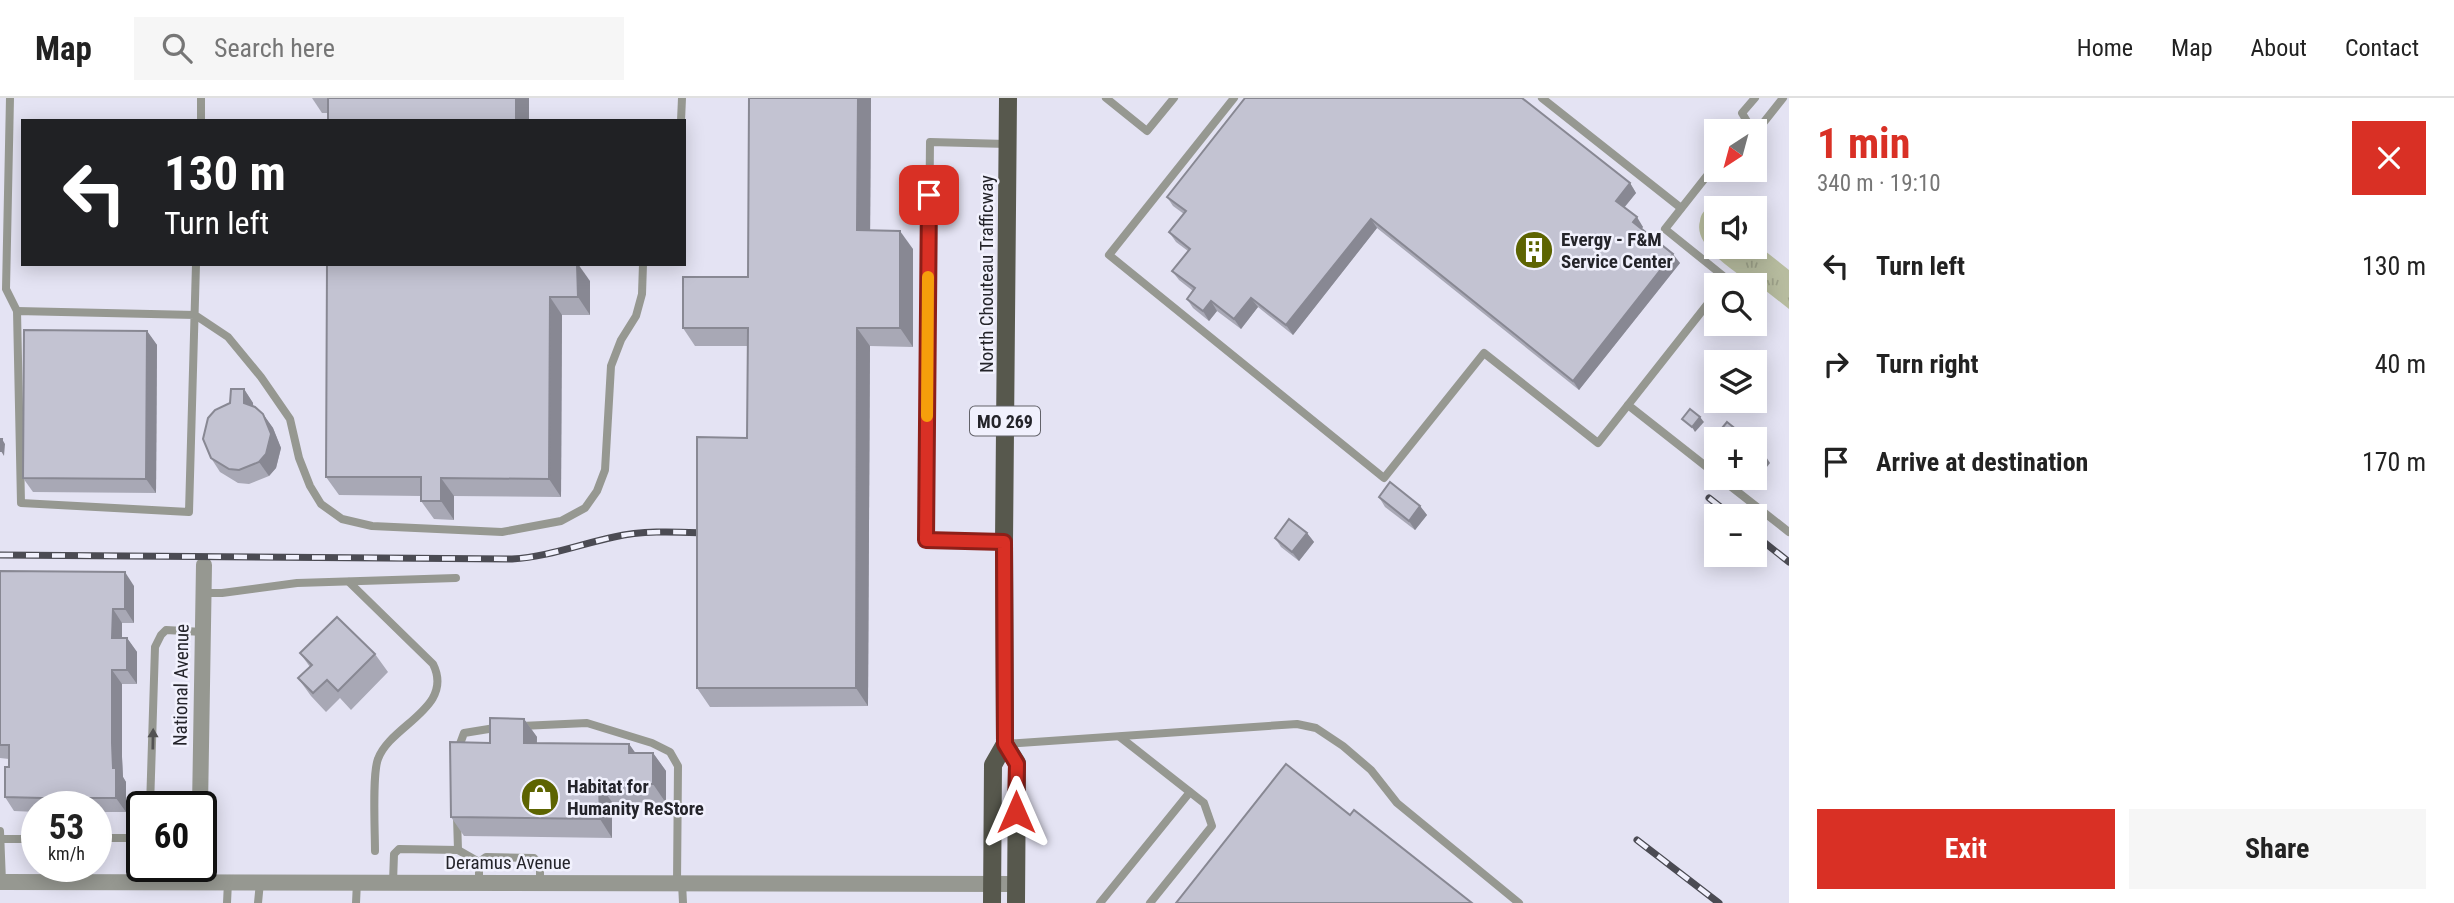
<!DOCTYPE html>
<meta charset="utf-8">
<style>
body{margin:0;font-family:"Roboto Condensed",sans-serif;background:#f6f6f6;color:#222;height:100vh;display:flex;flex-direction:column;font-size:26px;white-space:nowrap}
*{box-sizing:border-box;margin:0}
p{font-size:23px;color:#767676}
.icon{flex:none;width:38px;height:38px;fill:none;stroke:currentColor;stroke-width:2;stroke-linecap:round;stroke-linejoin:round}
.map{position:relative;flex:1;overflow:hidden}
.side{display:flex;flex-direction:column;background:#fff;width:665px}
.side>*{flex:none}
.banner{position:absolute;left:21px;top:21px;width:665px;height:147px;border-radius:0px;box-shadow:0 4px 18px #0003;background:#202124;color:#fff;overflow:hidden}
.needle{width:46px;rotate:216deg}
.tools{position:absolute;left:1704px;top:21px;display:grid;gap:14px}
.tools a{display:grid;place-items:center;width:63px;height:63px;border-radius:0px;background:#fff;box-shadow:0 4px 18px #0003;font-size:35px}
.speed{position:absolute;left:21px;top:693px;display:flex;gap:14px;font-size:35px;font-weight:700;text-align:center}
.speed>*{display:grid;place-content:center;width:91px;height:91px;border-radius:50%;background:#fff;box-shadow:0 4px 18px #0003;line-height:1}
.speed small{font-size:18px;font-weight:400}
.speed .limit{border:4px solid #111;border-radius:10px;background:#fff;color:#111}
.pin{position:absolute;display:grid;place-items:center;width:60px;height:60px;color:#fff;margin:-30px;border-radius:14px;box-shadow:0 4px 10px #0006}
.me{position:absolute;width:77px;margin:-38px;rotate:0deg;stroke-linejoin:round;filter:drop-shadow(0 0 5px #0008)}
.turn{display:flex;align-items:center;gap:24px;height:147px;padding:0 28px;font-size:32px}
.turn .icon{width:91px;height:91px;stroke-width:2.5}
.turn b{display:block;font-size:49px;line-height:60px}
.round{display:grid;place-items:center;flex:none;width:74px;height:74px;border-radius:0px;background:#f6f6f6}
.summary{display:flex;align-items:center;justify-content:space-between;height:119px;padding:0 28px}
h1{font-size:42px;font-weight:700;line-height:52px;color:#d93025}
.button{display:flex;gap:14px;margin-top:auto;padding:14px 28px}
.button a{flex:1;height:80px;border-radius:0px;background:#d93025;color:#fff;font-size:28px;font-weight:700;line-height:80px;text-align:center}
.button a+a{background:#f6f6f6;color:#222}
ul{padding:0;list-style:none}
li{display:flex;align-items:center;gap:21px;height:98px;padding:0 28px}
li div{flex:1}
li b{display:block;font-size:26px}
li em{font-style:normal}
header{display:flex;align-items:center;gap:42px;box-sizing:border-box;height:98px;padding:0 35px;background:#fff;border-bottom:2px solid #e0e0e0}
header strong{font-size:33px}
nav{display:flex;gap:38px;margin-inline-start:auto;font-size:24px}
.search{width:490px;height:63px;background:#f6f6f6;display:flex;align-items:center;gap:18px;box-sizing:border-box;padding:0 24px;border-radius:0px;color:#767676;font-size:26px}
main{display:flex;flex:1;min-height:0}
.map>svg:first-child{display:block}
.grass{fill:url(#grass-tufts)}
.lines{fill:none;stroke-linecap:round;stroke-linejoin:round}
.service{stroke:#969891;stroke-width:8}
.minor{stroke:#969891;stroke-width:16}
.primary{stroke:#57584d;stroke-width:18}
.rail-casing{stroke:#4b4b53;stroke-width:7}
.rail{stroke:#f1f1fd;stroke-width:4.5;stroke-dasharray:13;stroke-linecap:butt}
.wall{fill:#a8a8b5}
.shaded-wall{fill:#888893}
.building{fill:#c3c3d2;stroke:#888893;stroke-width:2}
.oneway{fill:#525253}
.route-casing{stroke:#8d1f18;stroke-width:18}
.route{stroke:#d93025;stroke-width:12}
.slow{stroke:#f59e0b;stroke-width:12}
.labels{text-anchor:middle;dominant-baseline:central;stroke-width:5;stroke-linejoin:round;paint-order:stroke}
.shield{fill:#f1f1fd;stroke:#626269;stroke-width:2}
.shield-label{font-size:18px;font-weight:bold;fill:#24242a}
.poi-label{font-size:19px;font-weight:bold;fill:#24242a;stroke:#f1f1fd;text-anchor:start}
.street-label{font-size:19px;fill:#24242a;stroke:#f1f1fd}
</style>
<header>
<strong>Map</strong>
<div class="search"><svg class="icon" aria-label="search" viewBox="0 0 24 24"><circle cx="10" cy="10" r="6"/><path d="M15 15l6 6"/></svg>Search here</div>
<nav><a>Home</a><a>Map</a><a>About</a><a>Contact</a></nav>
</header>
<main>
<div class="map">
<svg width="1789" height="805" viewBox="0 0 1789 805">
<defs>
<pattern id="grass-tufts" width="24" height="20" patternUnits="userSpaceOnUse" patternTransform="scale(1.75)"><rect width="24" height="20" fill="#b7bc9f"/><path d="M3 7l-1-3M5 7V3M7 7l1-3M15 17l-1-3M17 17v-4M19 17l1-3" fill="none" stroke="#9da189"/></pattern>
</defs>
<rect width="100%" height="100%" fill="#e4e3f3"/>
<path class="grass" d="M1709 111 1717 115V149H1755V145L1789 172V211L1761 189H1755C1739 175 1692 149 1700 123 1701 116 1703 113 1709 111Z"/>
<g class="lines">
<g class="service">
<polyline points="10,0 6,191 17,213"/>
<polyline points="1106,0 1147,33 1174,0"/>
<polyline points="1234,0 1109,157 1384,380 1484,255 1598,345 1628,307"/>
<polyline points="1542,0 1681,110"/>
<polyline points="1755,0 1742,15 1748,25 1760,29 1783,0"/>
<polyline points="201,23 201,0"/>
<polyline points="681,23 682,0"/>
<polyline points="1717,65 1665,131 1727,181 1722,187"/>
<polyline points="196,166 189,414 21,405 17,213 195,217 228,239 261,279 290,321 299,360 310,388 321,406 342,421 372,428 502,434 561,423 585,410 597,393 605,372 611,268 621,242 636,218 642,196 643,166"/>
<polyline points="1717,194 1628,307 1717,377"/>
<polyline points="1720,380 1789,434"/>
<polyline points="1004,444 926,442 930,44 1007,46"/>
<path d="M349 484 433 566C455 610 390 627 378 661 372 676 375 733 375 753"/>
<polyline points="204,495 222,495 297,485 456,480"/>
<polyline points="521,628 587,625 652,645 670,654 678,668 677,785"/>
<polyline points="1120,639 1204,705 1212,728 1150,805"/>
<polyline points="1005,646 1297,626 1316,630 1343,648 1371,672 1397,705 1519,805"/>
<polyline points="457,654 464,635 501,629"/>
<polyline points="150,709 155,549 161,537 166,532 203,534"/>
<polyline points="0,733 2,784"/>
<polyline points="96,740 142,740"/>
<polyline points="0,741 37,741"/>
<polyline points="458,752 479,764"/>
<polyline points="154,768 154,784"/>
<polyline points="393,784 394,756 399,751 458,752 457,719"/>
<polyline points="479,785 479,764 486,759 534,760 540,766 540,785"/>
<polyline points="682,785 683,805"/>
<polyline points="227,805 228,784"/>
<polyline points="258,805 260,784"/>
<polyline points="356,805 357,784"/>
<polyline points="1100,805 1190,694"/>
</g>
<g class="minor">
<polyline points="200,709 204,467"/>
<polyline points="0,784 1016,786"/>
</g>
<g class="primary">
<polyline points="1008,0 1004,444 1005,646 1017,665 1016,805"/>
<polyline points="992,805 993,667 1005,646"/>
</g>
<g class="rail-casing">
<g id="rail">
<polyline points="1709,400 1732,418"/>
<polyline points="1755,437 1789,464"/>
<path d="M0 457 512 461C548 459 580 446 614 439 645 432 677 434 708 435"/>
<polyline points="1637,742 1719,805"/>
</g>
</g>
<use href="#rail" class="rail"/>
</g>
<g class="wall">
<polygon points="312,0 529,0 328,15 322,15"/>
<polygon points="871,0 870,132 913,151 913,249 870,248 868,608 710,609 697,590 747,340 748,248 695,248 683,230 748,179"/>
<polygon points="1630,85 1636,95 1624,110 1643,129 1641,131 1680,165 1579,292 1377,130 1293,237 1258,209 1241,231 1217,213 1209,223 1193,210 1187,201 1193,193 1179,182 1172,173 1188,153 1176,144 1169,134 1184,116 1173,108 1167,99"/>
<polygon points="327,166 590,183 590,217 562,217 561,399 454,398 454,422 434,421 421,403 421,398 339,397 326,379"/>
<polygon points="147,233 157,247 156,395 33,394 23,380"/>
<polygon points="244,291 253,305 253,309 263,316 273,330 281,350 276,370 269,378 249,386 238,385 220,374 211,360 230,305"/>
<polygon points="1379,399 1420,408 1427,417 1415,432 1385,409"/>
<polygon points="1307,435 1314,444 1299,463 1281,449 1275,440"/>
<polygon points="0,473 134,488 134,525 122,525 122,540 127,540 137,554 137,586 122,586 122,659 123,679 126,684 126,714 96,714 96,709 37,709 37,714 14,713 5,699 9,669 9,661 0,660"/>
<polygon points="300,555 375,556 388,574 351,612 340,600 326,614 311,598 298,580 310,569"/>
<polygon points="524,621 537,639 537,645 629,646 635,655 653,655 666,673 666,705 612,704 612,740 464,738 451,719 490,645"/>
</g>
<g class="shaded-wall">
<rect x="516" y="0" width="13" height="23"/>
<polygon points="858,0 871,0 870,151 857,132"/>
<polygon points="1630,85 1636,95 1622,112 1616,103"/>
<polygon points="1637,119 1643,129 1639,134 1633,124"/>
<polygon points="1371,121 1377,130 1293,237 1286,227"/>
<polygon points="900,133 913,151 913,249 900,230"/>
<polygon points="1673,156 1680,165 1579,292 1573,283"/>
<polygon points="577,166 578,166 590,183 590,217 578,199"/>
<polygon points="550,199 562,217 561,399 549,381"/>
<polygon points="1251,200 1258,209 1241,231 1234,221"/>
<polygon points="1211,203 1217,213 1209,223 1203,213"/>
<polygon points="857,230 870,248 868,608 856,590"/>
<polygon points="147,233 157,247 156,395 146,381"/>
<polygon points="244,291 253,305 254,319 244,305"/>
<polygon points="263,316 273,330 281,350 276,370 269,378 259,364"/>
<polygon points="1700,319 1704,324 1695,334 1692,329"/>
<polygon points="2,341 5,346 4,358 1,353"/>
<polygon points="1761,351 1770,365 1757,382 1755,380 1755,358"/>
<polygon points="441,380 454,398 454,422 441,403"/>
<polygon points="1420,408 1427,417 1415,432 1409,423"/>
<polygon points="1307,435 1314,444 1299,463 1292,454"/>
<polygon points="125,474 134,488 134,525 125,511"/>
<polygon points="113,511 122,525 122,554 112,540"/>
<polygon points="127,540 137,554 137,586 127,572"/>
<polygon points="112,572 122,586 122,659 123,679 126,684 126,714 116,700 113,670"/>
<polygon points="524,621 537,639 536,663 524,645"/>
<polygon points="629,646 642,664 629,655"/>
<polygon points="653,655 666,673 666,705 653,686"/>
<polygon points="599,686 612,704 612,740 600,721"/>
</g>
<g class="building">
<rect x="328" y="0" width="188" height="23"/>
<polygon points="749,0 858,0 857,132 900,133 900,230 857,230 856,590 697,590 697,339 747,340 748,230 683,230 683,179 748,179"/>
<polygon points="1245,0 1522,0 1630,85 1616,103 1637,119 1633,124 1673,156 1573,283 1371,121 1286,227 1251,200 1234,221 1211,203 1203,213 1187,201 1195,190 1172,173 1190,151 1169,134 1186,113 1167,99"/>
<polygon points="327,166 577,166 578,199 550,199 549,381 441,380 441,403 421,403 421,379 326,379"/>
<polygon points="24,232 147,233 146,381 23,380"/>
<polygon points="231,291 244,291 244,305 255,309 263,316 271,336 266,356 259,364 239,372 229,371 211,360 203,341 208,320 215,312 230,305"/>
<polygon points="1690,311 1700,319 1692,329 1682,321"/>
<polygon points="1727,324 1748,341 1717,341 1717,344 1713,341"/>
<polygon points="0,341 2,341 1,353 0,353"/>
<polygon points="1755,347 1761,351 1755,358"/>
<polygon points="1390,384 1420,408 1409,423 1379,399"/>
<polygon points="1289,421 1307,435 1292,454 1275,440"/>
<polygon points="0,473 125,474 125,511 113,511 112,540 127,540 127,572 112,572 112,645 113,670 116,670 116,700 80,700 79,701 5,699 5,669 9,669 9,647 0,647"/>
<polygon points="337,519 375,556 338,593 327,582 313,595 298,580 312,567 300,555"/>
<polygon points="490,620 524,621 524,645 629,646 629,655 653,655 653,686 599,686 600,721 451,719 450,644 490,645"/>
<polygon points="1286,666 1350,717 1354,712 1472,805 1176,805"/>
</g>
<defs><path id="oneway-solid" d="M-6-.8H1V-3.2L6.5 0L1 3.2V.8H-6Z" transform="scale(1.75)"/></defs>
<use class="oneway" href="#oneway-solid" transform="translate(153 641) rotate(-89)"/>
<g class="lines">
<g class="route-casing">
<polyline id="route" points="929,97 926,442 1004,444 1005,646 1017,666 1016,714"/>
</g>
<use href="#route" class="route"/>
<polyline class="slow" points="927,318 928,179"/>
</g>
<defs>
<g id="building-disc" transform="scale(2.0125)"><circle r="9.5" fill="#5d6401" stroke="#f1f1fd"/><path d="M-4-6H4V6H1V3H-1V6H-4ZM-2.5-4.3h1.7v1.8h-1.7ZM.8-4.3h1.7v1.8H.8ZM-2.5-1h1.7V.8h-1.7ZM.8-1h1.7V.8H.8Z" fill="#fff"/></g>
<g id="shop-disc" transform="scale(2.0125)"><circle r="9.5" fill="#5d6401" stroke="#f1f1fd"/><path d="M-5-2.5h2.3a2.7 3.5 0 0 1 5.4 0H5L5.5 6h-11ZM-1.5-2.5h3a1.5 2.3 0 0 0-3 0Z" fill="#fff"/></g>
</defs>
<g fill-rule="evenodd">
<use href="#building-disc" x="1534" y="152"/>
<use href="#shop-disc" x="540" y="699"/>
</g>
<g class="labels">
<rect class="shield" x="970" y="308.5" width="70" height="29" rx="5"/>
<g class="shield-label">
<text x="1005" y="323">MO 269</text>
</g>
<g class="poi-label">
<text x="1561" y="141">Evergy - F&amp;M<tspan x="1561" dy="22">Service Center</tspan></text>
<text x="567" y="688">Habitat for<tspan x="567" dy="22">Humanity ReStore</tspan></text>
</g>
<g class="street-label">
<text transform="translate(986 176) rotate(-90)">North Chouteau Trafficway</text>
<text transform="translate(181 587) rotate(-89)">National Avenue</text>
<text x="508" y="764">Deramus Avenue</text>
</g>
</g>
</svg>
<div class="tools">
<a><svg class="needle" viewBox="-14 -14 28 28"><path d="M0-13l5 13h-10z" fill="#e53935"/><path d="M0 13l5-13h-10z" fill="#767676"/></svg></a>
<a><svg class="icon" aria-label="sound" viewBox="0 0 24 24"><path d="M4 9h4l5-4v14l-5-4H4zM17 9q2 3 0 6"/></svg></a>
<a><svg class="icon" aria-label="search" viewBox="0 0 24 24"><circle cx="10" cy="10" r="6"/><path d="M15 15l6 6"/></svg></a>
<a><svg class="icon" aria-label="layers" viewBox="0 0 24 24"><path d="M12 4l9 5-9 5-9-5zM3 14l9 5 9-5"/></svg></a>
<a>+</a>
<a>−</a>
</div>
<div class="speed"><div>53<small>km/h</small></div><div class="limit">60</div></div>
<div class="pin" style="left:929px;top:97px;background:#d93025"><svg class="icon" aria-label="arrive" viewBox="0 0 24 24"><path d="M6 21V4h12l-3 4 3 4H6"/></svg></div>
<svg class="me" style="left:1016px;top:714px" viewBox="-20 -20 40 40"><path d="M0-17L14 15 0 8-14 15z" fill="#d93025" stroke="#fff" stroke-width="4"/></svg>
<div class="banner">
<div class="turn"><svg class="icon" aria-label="left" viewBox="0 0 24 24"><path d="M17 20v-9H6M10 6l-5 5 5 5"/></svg><div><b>130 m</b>Turn left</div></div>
</div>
</div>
<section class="side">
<div class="summary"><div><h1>1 min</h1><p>340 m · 19:10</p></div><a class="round" style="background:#d93025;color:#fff"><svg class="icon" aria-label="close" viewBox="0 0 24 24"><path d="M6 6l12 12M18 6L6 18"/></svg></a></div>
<ul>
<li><svg class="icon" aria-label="left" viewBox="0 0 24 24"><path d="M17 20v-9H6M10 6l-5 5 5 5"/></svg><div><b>Turn left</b></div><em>130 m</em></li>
<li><svg class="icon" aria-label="right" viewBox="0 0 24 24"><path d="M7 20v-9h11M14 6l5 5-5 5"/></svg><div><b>Turn right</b></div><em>40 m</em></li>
<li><svg class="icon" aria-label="arrive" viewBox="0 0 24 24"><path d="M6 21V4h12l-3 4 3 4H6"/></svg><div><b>Arrive at destination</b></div><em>170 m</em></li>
</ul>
<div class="button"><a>Exit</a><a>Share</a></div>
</section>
</main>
